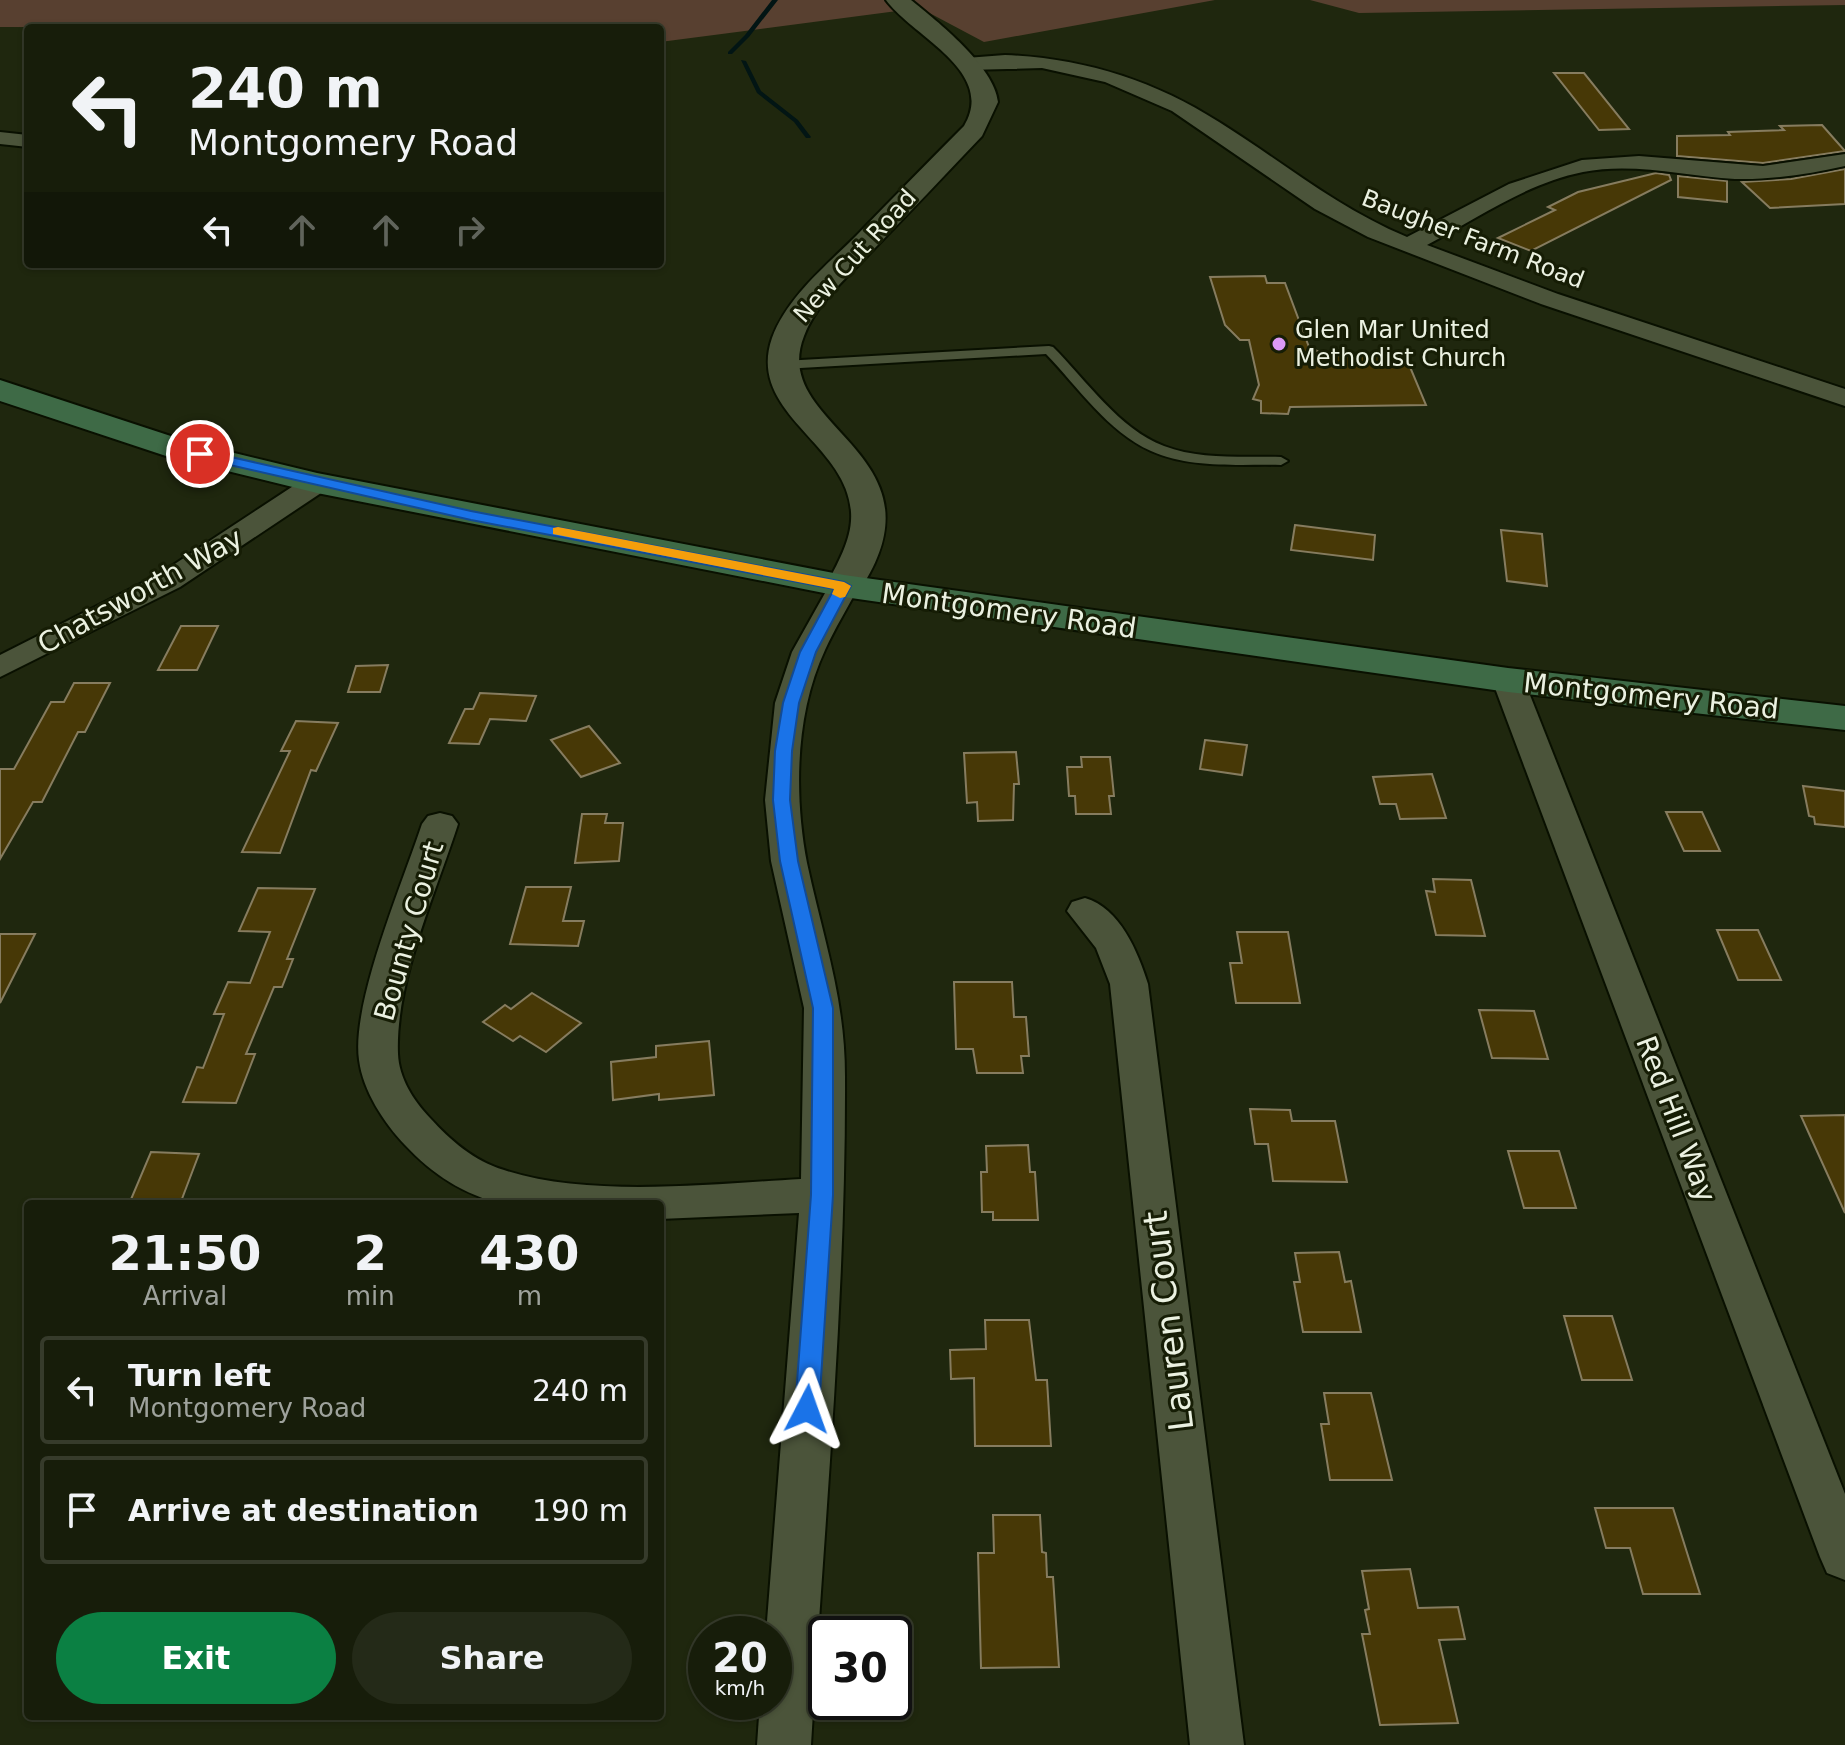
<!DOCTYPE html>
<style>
body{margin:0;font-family:"DejaVu Sans",sans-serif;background:#242a18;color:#f1f3f6;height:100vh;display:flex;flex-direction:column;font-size:30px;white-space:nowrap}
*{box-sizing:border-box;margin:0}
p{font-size:26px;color:#9ea29c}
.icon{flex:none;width:44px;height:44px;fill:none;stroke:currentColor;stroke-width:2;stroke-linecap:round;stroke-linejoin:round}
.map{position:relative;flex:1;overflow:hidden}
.sheet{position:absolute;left:24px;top:1200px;width:640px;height:520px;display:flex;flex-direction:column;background:#171d0a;border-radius:8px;box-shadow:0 2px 6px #0004,0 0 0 2px #363b2b}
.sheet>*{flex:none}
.hud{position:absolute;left:24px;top:24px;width:640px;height:244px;border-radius:8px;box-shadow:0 2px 6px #0004,0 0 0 2px #363b2b;background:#171d0a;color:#f1f3f6;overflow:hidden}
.speed{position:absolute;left:688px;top:1616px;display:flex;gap:16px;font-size:40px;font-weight:700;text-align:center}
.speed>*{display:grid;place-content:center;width:104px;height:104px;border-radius:50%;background:#171d0a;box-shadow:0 2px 6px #0004,0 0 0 2px #363b2b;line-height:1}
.speed small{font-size:20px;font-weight:400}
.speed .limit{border:4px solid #111;border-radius:12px;background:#fff;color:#111}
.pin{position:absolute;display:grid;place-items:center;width:68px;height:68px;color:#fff;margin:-34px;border:4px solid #fff;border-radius:50%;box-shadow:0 2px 8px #0007}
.me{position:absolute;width:88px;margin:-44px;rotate:4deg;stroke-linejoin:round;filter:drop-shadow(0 0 6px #0008)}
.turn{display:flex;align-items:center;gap:28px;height:168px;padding:0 32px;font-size:36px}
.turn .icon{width:104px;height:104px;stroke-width:2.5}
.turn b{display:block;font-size:56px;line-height:68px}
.lanes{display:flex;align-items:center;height:76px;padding:0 32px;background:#0003;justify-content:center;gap:40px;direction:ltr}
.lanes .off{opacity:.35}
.eta{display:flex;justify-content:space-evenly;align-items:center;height:136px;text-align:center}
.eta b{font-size:48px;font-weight:800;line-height:56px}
.action{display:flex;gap:16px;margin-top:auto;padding:16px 32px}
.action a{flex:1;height:92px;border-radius:48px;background:#0b8043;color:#fff;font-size:32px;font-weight:800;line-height:92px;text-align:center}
.action a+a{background:#242a18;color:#f1f3f6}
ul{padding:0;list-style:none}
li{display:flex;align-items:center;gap:24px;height:108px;margin:0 16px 12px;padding:0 16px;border:4px solid #363b2b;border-radius:8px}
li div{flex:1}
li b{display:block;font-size:30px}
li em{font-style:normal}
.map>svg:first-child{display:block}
.green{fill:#584030}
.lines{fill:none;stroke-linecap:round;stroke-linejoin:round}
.stream{fill:#021514;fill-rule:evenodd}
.building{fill:#473806;stroke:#867c5f;stroke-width:2}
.service-casing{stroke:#091000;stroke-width:4}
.minor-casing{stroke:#091000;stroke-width:4}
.tertiary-casing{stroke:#091000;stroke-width:4}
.secondary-casing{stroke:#091000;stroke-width:4}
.service{fill:#4b543a;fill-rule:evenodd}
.minor{fill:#4b543a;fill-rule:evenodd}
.tertiary{fill:#4b543a;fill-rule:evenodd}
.secondary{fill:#3e6a46;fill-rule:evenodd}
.route{fill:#1a73e8;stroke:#114b97;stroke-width:2}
.slow{fill:#f59e0b}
.poi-dot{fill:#db99f5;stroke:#161d05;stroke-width:3}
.labels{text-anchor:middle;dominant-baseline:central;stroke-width:6;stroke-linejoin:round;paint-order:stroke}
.far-street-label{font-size:24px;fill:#ebf1e1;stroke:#161d05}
.far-poi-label{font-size:24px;fill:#ebf1e1;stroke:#161d05;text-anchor:start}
.street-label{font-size:28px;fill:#ebf1e1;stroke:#161d05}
.near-street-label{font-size:34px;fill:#ebf1e1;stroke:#161d05}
</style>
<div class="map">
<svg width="1845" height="1745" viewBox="0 0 1845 1745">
<rect width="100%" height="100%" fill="#1f270e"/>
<g class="green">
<polygon points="0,0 1215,0 984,42 920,8 660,42 660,28 0,27"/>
<polygon points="1310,0 1845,0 1845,5 1359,13"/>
</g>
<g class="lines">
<g class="stream">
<polygon points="772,0 778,0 749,37 732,54 728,54 728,52 745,35"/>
<polygon points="741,60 746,61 761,91 798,120 811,137 810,138 806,138 794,122 757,93"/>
</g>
</g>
<g class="building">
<polygon points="1554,73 1584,73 1629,129 1599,130"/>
<polygon points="1822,125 1845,151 1763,163 1677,156 1677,136 1730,135 1728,132 1784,130 1780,126"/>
<polygon points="1845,169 1845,204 1770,208 1742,182 1791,179"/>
<polygon points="1656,173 1669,175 1671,180 1531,251 1498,238 1555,210 1548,207 1578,192"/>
<polygon points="1678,176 1727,181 1727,202 1678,197"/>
<polygon points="1265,276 1267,283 1285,283 1309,347 1327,356 1405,355 1426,405 1290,407 1288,414 1261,413 1261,401 1253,399 1259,385 1249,340 1240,340 1225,325 1210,277"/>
<polygon points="1295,525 1375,535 1373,560 1291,550"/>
<polygon points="1501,530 1542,534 1547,586 1507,581"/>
<polygon points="181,626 218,626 197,670 158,670"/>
<polygon points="388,665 380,692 348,692 356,666"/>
<polygon points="74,683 110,683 85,732 78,732 42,802 33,802 0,859 0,769 14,769 51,702 64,702"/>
<polygon points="480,693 536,696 526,721 490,719 479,744 449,743 465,709 473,709"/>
<polygon points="296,721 338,723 316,771 311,770 280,853 242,852 290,751 281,751"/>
<polygon points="589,726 620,763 581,777 551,740"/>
<polygon points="1205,740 1247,745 1242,775 1200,769"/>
<polygon points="1016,752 1019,784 1014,784 1013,820 978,821 977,802 967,803 964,753"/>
<polygon points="1081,757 1110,757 1114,796 1109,796 1111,814 1076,814 1075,796 1069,796 1067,767 1082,767"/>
<polygon points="1432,774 1446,818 1400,819 1396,804 1380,804 1373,777"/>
<polygon points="1803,786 1845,791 1845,827 1815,824 1814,817 1809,816"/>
<polygon points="1666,812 1702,812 1720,851 1684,851"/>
<polygon points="582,814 607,814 605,823 623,823 619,861 575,863"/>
<polygon points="1433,879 1471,880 1485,936 1436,935 1426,891 1435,892"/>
<polygon points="526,887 571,887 563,921 584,921 578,946 510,944"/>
<polygon points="258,888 315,889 287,959 293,959 282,987 274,987 246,1054 255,1054 236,1103 183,1102 197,1067 203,1068 224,1014 214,1014 228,982 250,983 270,932 239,931"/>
<polygon points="1717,930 1758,930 1781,980 1738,980"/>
<polygon points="1237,932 1288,932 1300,1003 1236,1003 1230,963 1242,963"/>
<polygon points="0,934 35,934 0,1003"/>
<polygon points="954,982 1012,982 1014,1017 1026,1017 1029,1056 1021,1056 1023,1073 977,1073 973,1049 956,1049"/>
<polygon points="532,993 581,1023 546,1052 520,1036 513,1041 483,1022 505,1005 511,1009"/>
<polygon points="1479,1010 1534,1011 1548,1059 1492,1058"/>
<polygon points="709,1041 714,1095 659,1100 659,1094 613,1100 611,1062 656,1057 656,1046"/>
<polygon points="1250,1109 1290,1110 1292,1121 1335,1121 1347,1182 1273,1181 1268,1144 1255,1144"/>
<polygon points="1845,1115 1845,1213 1801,1116"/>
<polygon points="1028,1145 1030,1172 1035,1172 1038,1220 993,1220 993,1212 982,1212 981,1172 987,1172 986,1146"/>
<polygon points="1508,1151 1559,1151 1576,1208 1524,1208"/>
<polygon points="151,1152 199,1154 180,1204 129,1204"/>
<polygon points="1339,1252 1345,1282 1351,1281 1361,1332 1303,1332 1294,1282 1300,1282 1295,1253"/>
<polygon points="1564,1316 1612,1316 1632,1380 1582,1380"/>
<polygon points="985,1320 1029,1320 1036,1380 1047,1380 1051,1446 975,1446 974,1378 951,1379 950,1350 986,1349"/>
<polygon points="1324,1393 1371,1393 1392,1480 1330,1480 1321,1424 1329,1424"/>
<polygon points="1595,1508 1673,1508 1700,1594 1643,1594 1630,1548 1606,1548"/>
<polygon points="993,1515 1040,1515 1042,1552 1046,1553 1047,1577 1053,1577 1059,1667 981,1668 978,1553 994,1553"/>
<polygon points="1410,1569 1418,1608 1458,1607 1465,1639 1439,1640 1458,1723 1380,1725 1362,1634 1370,1634 1365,1610 1369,1609 1362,1571"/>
</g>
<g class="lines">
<g class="service-casing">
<path id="service" d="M1049 346 1053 347C1086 380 1119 429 1164 446 1200 460 1243 456 1281 457L1288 461 1281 465C1239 464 1191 469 1151 451 1108 432 1078 387 1046 354L783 369 777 365 783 361Z"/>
</g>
<g class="minor-casing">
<g id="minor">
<path d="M1005 55C1083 58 1153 80 1219 122 1283 162 1337 208 1407 237L1509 184 1582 160 1639 156 1763 166 1845 154V166C1809 174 1772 180 1735 179 1685 176 1633 162 1583 172 1527 183 1476 219 1427 245L1558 294 1845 389V406L1541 304 1368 237 1315 209 1172 111 1105 82 1042 68 966 70 956 64 966 58Z"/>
<polygon points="0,132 28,135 28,147 0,144"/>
<polygon points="317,475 327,477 331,483 327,489 180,587 0,677 0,655 158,575 307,477"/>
<path d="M844 577 855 580 859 586C848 607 835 628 825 650 795 714 794 795 807 863 823 938 845 998 845 1076 846 1299 824 1523 811 1745H757L760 1702H774V1634H766L799 1213 660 1219V1204H503C464 1195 432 1174 405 1145 384 1123 363 1091 359 1060 351 1003 403 882 422 824L428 816 440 813 452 816 458 824C436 893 395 981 398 1054 399 1078 413 1100 430 1118 450 1140 474 1161 504 1170 587 1198 713 1184 801 1179L804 1008 771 861 765 800 775 703 792 652 829 586 833 580Z"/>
<polygon points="1508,670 1519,673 1524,680 1845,1494 1845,1580 1827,1573 1820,1557 1492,680 1497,673"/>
<path d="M1085 898C1120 908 1138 952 1148 984L1244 1745H1190L1110 984 1096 948 1067 911 1072 902Z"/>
</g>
</g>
<g class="tertiary-casing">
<path id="tertiary" d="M886 0H911C937 21 995 67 998 102L982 136C945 175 909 213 872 251 848 277 817 302 804 336 767 429 955 452 857 594L844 597 831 594 826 586C837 564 853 538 851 512 847 443 746 413 772 338 787 297 827 265 857 235 892 199 928 162 964 126 997 71 913 37 886 0Z"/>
</g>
<g class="secondary-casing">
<polygon id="secondary" points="0,380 189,442 317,473 844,575 1508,668 1845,706 1845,730 1508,692 844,597 317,493 166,456 0,401"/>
</g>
<use href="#service" class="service"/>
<use href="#minor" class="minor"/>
<use href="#tertiary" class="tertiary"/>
<use href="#secondary" class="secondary"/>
</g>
<polygon class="route" points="200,450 471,511 844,582 851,586 816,652 799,703 792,751 790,800 798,861 833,1008 833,1195 819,1409 816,1416 807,1419 799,1416 795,1409 811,1195 813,1008 780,861 773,800 775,751 783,703 800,652 834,589 471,520 195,457 193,454"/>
<polygon class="slow" points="558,527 844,582 851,586 845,597 840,598 832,594 834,589 553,534 553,528"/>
<circle class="poi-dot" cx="1279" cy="344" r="8"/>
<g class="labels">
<g class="far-street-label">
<text transform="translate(1473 239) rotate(21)">Baugher Farm Road</text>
<text transform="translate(855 256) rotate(-48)">New Cut Road</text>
</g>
<g class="far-poi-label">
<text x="1295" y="330">Glen Mar United<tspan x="1295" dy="28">Methodist Church</tspan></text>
</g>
<g class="street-label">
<text transform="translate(140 591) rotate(-29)">Chatsworth Way</text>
<text transform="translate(1009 611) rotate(8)">Montgomery Road</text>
<text transform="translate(1651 696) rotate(6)">Montgomery Road</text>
<text transform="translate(409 931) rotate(-74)">Bounty Court</text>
<text transform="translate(1676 1119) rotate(69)">Red Hill Way</text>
</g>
<g class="near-street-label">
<text transform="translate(1168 1321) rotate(-97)">Lauren Court</text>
</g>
</g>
</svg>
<div class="speed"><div>20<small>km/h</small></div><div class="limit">30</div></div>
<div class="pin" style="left:200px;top:454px;background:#d93025"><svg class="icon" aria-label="arrive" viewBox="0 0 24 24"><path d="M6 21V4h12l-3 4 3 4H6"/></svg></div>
<svg class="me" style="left:807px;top:1409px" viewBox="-20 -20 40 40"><path d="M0-17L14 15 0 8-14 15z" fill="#1a73e8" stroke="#fff" stroke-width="4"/></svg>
<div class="hud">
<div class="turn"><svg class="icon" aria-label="left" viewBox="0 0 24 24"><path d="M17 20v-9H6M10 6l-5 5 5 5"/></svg><div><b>240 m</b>Montgomery Road</div></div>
<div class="lanes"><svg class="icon" aria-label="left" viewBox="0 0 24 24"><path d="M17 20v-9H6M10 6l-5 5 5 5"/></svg><svg class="icon off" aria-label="ahead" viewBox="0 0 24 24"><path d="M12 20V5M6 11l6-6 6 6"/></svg><svg class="icon off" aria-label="ahead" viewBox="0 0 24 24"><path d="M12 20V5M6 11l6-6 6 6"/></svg><svg class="icon off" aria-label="right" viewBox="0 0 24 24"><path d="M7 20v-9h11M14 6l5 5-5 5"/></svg></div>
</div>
<section class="sheet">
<div class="eta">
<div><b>21:50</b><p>Arrival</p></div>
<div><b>2</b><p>min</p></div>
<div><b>430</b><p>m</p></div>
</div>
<ul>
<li><svg class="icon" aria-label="left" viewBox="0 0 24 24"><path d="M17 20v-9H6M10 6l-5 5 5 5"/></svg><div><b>Turn left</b><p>Montgomery Road</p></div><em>240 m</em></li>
<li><svg class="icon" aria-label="arrive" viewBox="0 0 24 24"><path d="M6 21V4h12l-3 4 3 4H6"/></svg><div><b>Arrive at destination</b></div><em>190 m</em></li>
</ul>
<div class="action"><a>Exit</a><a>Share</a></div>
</section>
</div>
